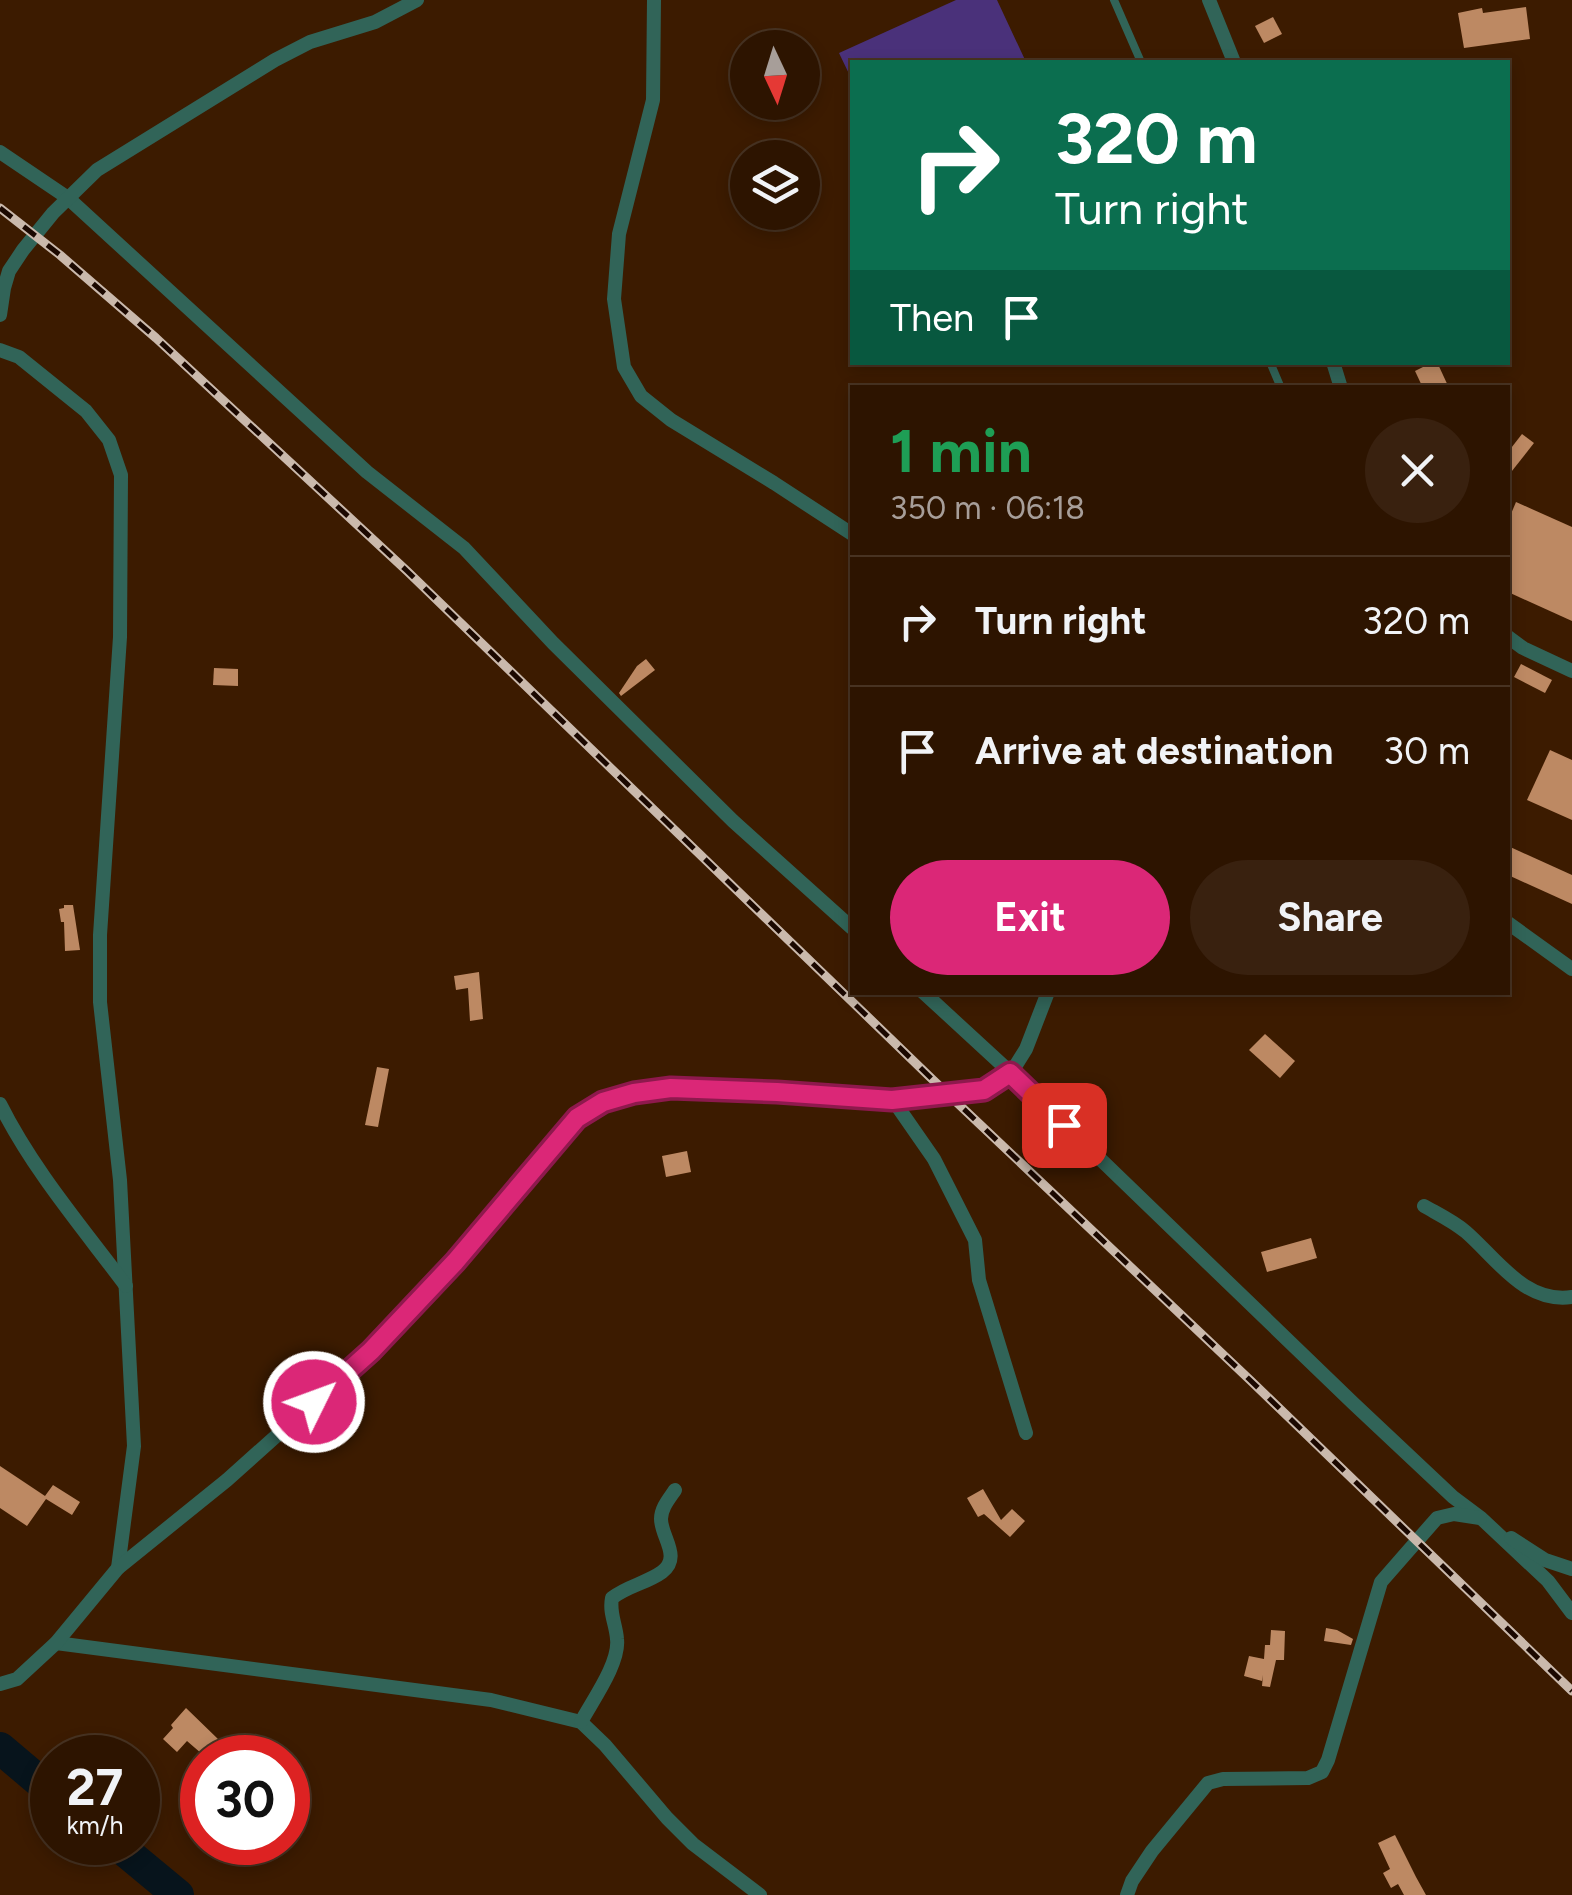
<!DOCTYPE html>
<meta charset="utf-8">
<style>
body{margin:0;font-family:Figtree,sans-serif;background:#39210f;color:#f1f3f6;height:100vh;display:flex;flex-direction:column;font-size:38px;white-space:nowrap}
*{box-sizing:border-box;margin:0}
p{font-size:32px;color:#a79e99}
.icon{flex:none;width:55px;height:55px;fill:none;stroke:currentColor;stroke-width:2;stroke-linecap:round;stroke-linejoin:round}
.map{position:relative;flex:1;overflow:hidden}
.side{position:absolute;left:850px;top:385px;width:660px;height:610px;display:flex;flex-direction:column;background:#2d1400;border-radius:0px;box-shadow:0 5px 15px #0003,0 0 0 2px #483322}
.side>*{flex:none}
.top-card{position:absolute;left:850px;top:60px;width:660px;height:305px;border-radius:0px;box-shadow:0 5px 15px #0003,0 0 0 2px #483322;background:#0b6e4f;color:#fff;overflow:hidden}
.needle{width:65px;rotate:176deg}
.fabs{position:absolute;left:730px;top:30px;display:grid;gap:20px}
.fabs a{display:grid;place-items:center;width:90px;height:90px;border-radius:50%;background:#2d1400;box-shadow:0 5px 15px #0003,0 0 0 2px #483322;font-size:50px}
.speed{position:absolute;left:30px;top:1735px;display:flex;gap:20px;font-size:50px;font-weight:700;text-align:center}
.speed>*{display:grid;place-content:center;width:130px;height:130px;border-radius:50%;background:#2d1400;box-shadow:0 5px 15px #0003,0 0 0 2px #483322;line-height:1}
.speed small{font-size:25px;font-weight:400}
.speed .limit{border:15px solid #d22;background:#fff;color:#111}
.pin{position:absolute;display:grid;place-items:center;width:85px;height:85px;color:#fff;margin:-42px;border-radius:20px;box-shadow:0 5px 15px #0006}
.me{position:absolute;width:110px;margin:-55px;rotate:48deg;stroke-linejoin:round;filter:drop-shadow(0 0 8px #0008)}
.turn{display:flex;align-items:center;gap:35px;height:210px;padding:0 40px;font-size:45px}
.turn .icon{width:130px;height:130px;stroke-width:2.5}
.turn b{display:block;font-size:70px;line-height:85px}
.then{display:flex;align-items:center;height:95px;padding:0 40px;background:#0003;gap:20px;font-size:38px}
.round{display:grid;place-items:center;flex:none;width:105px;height:105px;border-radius:52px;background:#39210f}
.headline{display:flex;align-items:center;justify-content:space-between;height:170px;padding:0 40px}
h1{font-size:60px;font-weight:700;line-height:75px;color:#1e9e55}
.cta{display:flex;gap:20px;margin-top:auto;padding:20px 40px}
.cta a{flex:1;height:115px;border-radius:60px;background:#db2777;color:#fff;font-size:40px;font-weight:700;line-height:115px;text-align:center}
.cta a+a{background:#39210f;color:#f1f3f6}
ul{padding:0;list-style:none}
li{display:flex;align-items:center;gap:30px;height:130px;padding:0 40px;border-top:2px solid #483322}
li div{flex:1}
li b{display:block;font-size:38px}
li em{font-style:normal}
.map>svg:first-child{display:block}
.green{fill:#4a317a}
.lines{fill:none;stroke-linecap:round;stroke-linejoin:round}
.river{stroke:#07141c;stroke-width:32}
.building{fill:#bd8963}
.service{stroke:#316458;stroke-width:8}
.minor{stroke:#316458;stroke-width:14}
.rail-casing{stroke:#cab9ac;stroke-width:9}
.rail{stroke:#1b0800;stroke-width:5;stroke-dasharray:15;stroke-linecap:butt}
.route-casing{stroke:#8e194d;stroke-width:25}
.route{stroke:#db2777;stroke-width:18}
</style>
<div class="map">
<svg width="1572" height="1895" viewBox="0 0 1572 1895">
<rect width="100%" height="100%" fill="#3c1b00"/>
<polygon class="green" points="956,0 997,0 1026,62 852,62 852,80 839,53"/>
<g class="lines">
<g class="river">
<polyline points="0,1748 52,1792"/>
<polyline points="114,1842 178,1895"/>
</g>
</g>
<g class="building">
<polygon points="1526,7 1530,39 1464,48 1458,13 1482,8 1483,13"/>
<polygon points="1273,17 1282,34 1264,43 1255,26"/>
<polygon points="1433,362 1437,362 1449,388 1423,388 1415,371"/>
<polygon points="1522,434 1534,443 1508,476 1508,452"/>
<polygon points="1516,502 1572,527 1572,621 1508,592 1508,521"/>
<polygon points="646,659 655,670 621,696 619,693 637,666"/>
<polygon points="1521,664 1552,680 1545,693 1514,677"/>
<polygon points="214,668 238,669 238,686 213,685"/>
<polygon points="1550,750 1572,760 1572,820 1527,800"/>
<polygon points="1508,846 1572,875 1572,904 1508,875"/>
<polygon points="64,905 73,905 80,950 65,951 64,922 61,922 59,909 64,908"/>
<polygon points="479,972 483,1019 470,1021 468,988 456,990 454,976"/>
<polygon points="1265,1034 1295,1061 1280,1078 1249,1050"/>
<polygon points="377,1067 389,1069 378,1127 365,1125"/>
<polygon points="687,1151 691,1172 666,1177 662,1156"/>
<polygon points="1311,1238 1317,1258 1267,1272 1261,1252"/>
<polygon points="0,1466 45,1496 53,1485 80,1502 72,1515 46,1499 27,1526 0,1508"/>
<polygon points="983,1489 1001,1520 1012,1509 1025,1521 1010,1537 984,1514 978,1517 967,1498"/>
<polygon points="1326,1628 1337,1630 1353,1639 1351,1645 1324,1641"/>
<polygon points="1271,1630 1285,1631 1284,1660 1276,1660 1270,1687 1262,1686 1263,1675 1262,1681 1244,1676 1249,1656 1264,1659 1265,1645 1270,1645"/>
<polygon points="186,1708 218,1739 202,1754 187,1741 177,1752 163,1739 173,1728 171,1725"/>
<polygon points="1395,1835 1416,1877 1426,1895 1404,1895 1398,1884 1391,1888 1383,1873 1390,1869 1378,1843"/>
</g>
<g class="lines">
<g class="service">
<polyline points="1114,0 1141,62"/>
<polyline points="1270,362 1281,388"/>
</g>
<g class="minor">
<polyline points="654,0 653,100 619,234 614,299 624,367 641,396 671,420 774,483 852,534"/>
<polyline points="1209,0 1234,62"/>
<polyline points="0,152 68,198 367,472 464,548 553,643 733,821 852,928"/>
<polyline points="0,315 4,288 9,271 23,250 53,213 97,170 275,60 310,42 375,22 417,0"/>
<polyline points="0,350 19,357 86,411 109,440 121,475 120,637 100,935 100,1002 120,1180 134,1446 118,1568"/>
<polyline points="1333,362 1341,388"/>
<polyline points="1508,637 1523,648 1572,671"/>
<polyline points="1508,923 1572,969"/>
<polyline points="923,992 1011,1073 1353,1403 1453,1497 1481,1518 1548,1581 1572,1613"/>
<polyline points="893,1100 934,1159 975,1240 979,1280 1026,1433"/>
<path d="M0 1104C33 1170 82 1227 126 1286"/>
<path d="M1424 1206C1438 1214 1453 1221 1466 1232 1497 1259 1525 1304 1572 1297"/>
<polyline points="1511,1538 1545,1560 1572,1569"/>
<polyline points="56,1643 491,1700 581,1722 605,1745 667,1818 693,1844 760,1895"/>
<polyline points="0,1684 17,1679 56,1643 118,1568 227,1480 371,1351 455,1263 577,1118 603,1102 634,1093 671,1089 777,1092 893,1100 984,1089 1011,1073 1026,1049 1048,992"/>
<path d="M581 1722C592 1701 620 1663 617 1639 616 1624 609 1613 612 1598 627 1586 647 1583 662 1572 682 1557 661 1537 661 1519 661 1508 669 1499 675 1490"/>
<polyline points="1127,1895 1132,1881 1152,1851 1208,1783 1223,1779 1308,1778 1322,1772 1328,1760 1381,1582 1437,1518 1454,1514 1480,1518"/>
</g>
<g class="rail-casing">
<polyline id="rail" points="0,208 60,255 156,338 407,571 932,1079 1250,1380 1572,1691"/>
</g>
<use href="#rail" class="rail"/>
</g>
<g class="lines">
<g class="route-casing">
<polyline id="route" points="314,1402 371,1351 455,1262 577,1118 603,1102 634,1093 671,1088 777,1092 892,1100 984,1090 1010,1073 1064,1125"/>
</g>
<use href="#route" class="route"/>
</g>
</svg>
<div class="fabs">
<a><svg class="needle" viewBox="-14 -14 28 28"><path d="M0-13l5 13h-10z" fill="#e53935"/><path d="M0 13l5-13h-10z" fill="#a79e99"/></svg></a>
<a><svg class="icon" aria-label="layers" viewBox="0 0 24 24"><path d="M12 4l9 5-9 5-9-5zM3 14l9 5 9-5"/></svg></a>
</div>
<div class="speed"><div>27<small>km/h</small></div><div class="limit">30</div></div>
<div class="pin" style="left:1064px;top:1125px;background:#d93025"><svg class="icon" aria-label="arrive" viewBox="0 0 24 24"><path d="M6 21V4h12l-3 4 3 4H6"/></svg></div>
<svg class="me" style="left:314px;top:1402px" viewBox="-20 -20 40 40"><circle r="17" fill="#db2777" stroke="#fff" stroke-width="3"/><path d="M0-11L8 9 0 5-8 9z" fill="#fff"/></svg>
<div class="top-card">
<div class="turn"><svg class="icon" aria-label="right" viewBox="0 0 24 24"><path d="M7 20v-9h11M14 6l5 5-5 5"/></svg><div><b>320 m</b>Turn right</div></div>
<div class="then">Then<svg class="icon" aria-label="arrive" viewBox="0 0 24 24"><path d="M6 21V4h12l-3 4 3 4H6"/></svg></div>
</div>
<section class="side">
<div class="headline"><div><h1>1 min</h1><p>350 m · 06:18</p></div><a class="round"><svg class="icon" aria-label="close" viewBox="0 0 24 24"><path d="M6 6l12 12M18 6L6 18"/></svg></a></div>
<ul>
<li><svg class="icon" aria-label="right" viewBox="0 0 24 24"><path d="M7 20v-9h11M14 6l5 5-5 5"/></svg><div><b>Turn right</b></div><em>320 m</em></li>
<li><svg class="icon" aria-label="arrive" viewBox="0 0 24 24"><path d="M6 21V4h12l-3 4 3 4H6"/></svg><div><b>Arrive at destination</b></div><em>30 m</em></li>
</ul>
<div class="cta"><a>Exit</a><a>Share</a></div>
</section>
</div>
